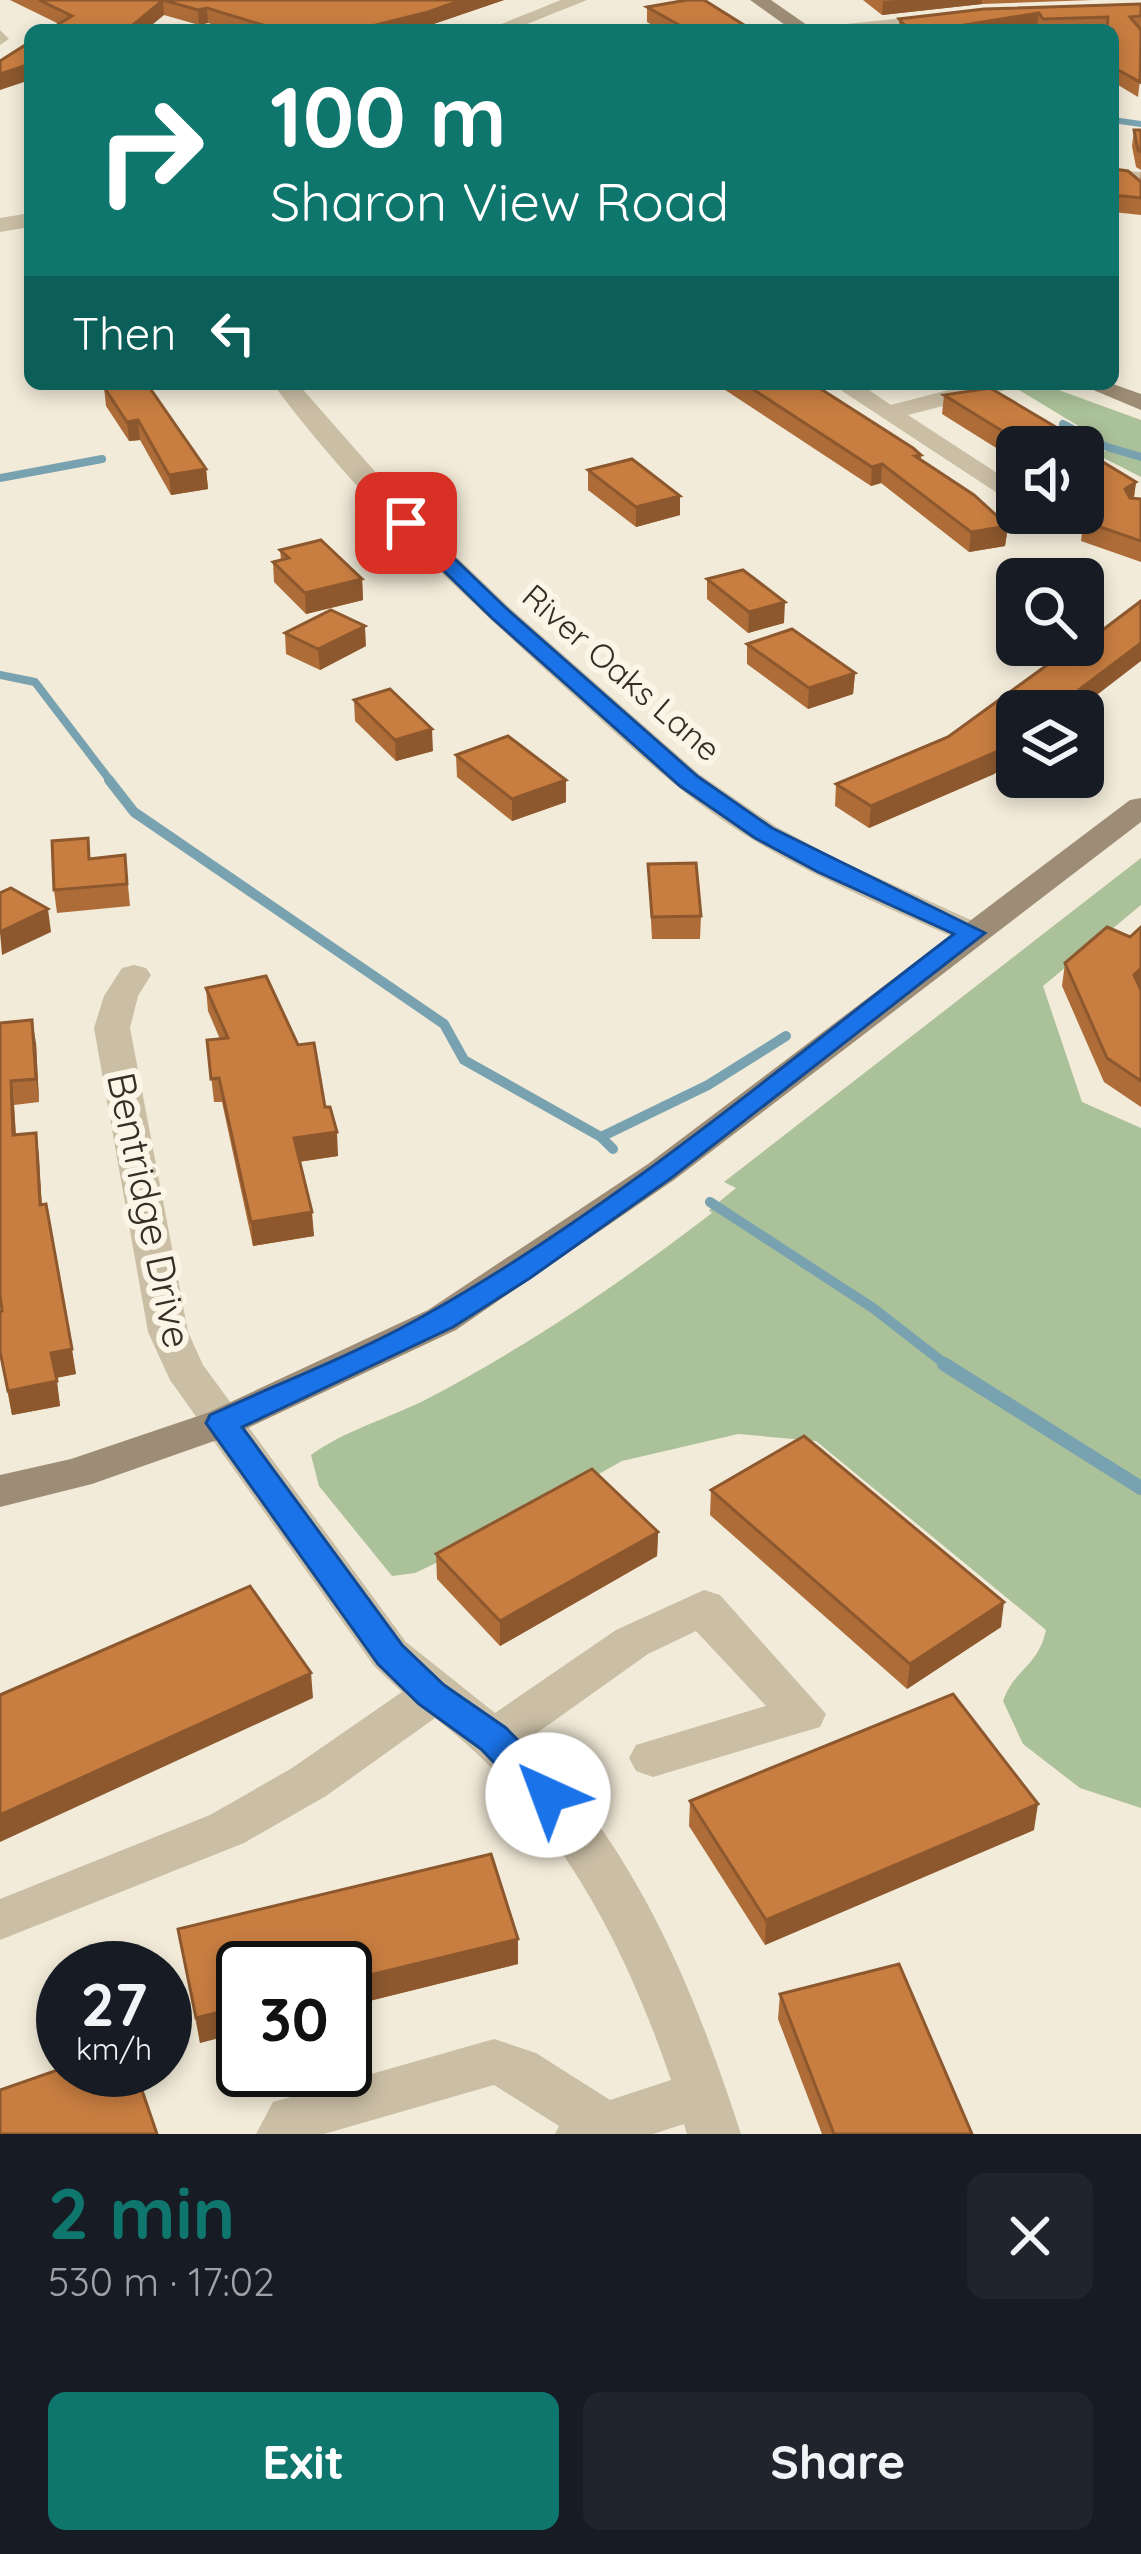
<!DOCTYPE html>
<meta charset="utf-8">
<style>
body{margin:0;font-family:Quicksand,sans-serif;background:#20242c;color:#f1f3f6;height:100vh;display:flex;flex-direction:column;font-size:45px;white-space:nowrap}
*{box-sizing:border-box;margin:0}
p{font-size:39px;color:#9ea1a6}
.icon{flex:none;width:66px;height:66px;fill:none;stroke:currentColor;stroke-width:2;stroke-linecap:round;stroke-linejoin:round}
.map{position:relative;height:2134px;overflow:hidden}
.drawer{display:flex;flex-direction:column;background:#171b24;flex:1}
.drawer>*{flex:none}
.hud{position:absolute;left:24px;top:24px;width:1095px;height:366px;border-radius:18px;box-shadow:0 6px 18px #0003;background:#0f766e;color:#fff;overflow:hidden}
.buttons{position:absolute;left:996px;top:426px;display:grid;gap:24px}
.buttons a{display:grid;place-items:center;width:108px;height:108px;border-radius:18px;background:#171b24;box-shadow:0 6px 18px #0003;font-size:60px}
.speed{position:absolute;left:36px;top:1941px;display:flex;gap:24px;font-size:60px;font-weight:700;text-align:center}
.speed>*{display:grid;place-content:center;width:156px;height:156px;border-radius:50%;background:#171b24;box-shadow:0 6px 18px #0003;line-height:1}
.speed small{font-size:30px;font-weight:400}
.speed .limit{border:6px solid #111;border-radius:18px;background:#fff;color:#111}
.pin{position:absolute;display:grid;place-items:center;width:102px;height:102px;color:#fff;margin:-51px;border-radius:24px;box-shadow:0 6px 18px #0006}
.me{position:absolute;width:132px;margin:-66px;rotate:317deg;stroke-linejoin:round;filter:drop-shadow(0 0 9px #0008)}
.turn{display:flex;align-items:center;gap:42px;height:252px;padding:0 48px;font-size:54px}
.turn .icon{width:156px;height:156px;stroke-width:2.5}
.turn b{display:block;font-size:84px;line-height:102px}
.then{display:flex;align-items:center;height:114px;padding:0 48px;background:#0003;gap:24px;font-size:45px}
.round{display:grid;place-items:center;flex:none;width:126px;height:126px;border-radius:18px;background:#20242c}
.overview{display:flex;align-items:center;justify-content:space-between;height:204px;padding:0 48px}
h1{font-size:72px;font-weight:700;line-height:90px;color:#0f766e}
.cta{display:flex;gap:24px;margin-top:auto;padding:24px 48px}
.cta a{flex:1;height:138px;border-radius:18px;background:#0f766e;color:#fff;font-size:48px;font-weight:700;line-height:138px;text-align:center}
.cta a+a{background:#20242c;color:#f1f3f6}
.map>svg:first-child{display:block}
.green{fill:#abc199}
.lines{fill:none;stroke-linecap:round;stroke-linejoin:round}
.stream-far3{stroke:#78a2af;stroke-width:6}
.stream-far2{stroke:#78a2af;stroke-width:8}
.stream-far1{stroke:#78a2af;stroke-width:10}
.stream{stroke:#78a2af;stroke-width:14}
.street{fill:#cabea5;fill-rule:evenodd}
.secondary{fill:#9e8d76;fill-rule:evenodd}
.wall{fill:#ad6c38}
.shaded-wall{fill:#8d582e}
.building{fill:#c97e41;stroke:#8d582e;stroke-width:3}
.route{fill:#1a73e8;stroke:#114b97;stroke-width:3}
.labels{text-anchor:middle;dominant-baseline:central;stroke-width:12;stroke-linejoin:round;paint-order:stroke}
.street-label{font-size:33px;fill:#362e26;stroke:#faf5e6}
.near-street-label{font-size:39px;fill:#362e26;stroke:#faf5e6}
</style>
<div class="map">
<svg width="1141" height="2134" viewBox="0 0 1141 2134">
<rect width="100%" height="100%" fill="#f2ebd9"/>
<g class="green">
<polygon points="1030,388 1053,388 1141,420 1141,477 1096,454 1115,448 1019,390"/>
<path d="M1141 858V905L1043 986 1082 1102 1141 1128V1808L1080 1788 1023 1744 1003 1701C1015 1668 1038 1667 1046 1630L816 1441 738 1434 622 1461 461 1551 415 1573 392 1576 319 1486 311 1455C347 1429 388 1419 427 1399 531 1344 619 1284 712 1213L709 1210 736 1188 724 1182Z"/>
</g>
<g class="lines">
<polyline class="stream-far3" points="1113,120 1141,124"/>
<g class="stream-far2">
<polyline points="1063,424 1107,447 1141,457"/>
<polyline points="0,478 102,459"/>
<polyline points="0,675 35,682 112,783"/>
</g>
<g class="stream-far1">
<polyline points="109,780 134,812 444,1024 464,1060 601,1137 613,1149"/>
<polyline points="601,1137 708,1085 786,1036"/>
<polyline points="710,1202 873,1308 949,1367"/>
</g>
<polyline class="stream" points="944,1364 1141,1488"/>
<g class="street">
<polygon points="561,0 587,0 512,30 486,30"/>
<polygon points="943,14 952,19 949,23 895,30 837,30 846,24"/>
<polygon points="0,30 9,39 0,45"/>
<polygon points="1113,170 1141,172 1141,184 1113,182"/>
<polygon points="30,213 30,227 0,232 0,218"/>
<path d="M273 384H298L415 517 509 607 699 774 775 826 839 860 984 926 989 933 984 940H960C891 909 820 880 755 841 686 800 629 745 570 692 465 597 358 499 273 384Z"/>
<polygon points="971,384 1012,384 1009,389 908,415 1017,486 1017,506 842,391 845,386 863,386 891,405"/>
<path d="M134 965 146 968 151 975 138 996 130 1028 188 1332 203 1365 406 1642 495 1713 616 1630 704 1590 720 1595 826 1714 820 1727 803 1732 653 1777 636 1771 629 1758 636 1745 766 1706 696 1631 648 1654 527 1740C637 1849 694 1989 741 2134H687L684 2124 653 2134H555L559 2126 494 2085 324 2134H256L273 2102 494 2039 536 2053 610 2100 671 2080C622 1937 556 1812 435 1718L326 1796 244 1843 0 1940V1899L210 1815 292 1768 402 1692 374 1666 170 1380 148 1332 94 1028 104 996 122 968Z"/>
</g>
<g class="secondary">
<polygon points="750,0 771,0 814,30 792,30"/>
<polygon points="1079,384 1113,384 1141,394 1141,410"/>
<polygon points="1141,798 1141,822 674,1180 456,1330 237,1433 92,1484 0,1507 0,1475 71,1459 207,1413 428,1310 648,1164 1130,800"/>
</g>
</g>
<g class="wall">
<polygon points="10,0 504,0 416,30 231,30 208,23 199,25 164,15 59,24"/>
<polygon points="863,0 1093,0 982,4 882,15"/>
<polygon points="1141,4 1141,71 1138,97 1113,82 1113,30 1039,30 1037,27 1020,30 899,30 899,19"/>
<polygon points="647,7 752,30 661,30 647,22"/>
<polygon points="1134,130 1141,130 1141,170 1136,167 1132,146"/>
<polygon points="1113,171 1140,181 1141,171 1141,215 1113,212"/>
<polygon points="716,384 813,384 921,455 921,460 1008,526 1005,546 969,552 881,483 871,486"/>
<polygon points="104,387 206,469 208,489 171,495 140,440 129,441 106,406"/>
<polygon points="944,395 1070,442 1077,447 1017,447 1017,461 942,414"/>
<polygon points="1083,450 1136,482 1134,498 1141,499 1141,562 1081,541 1083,523 1067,513 1083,513"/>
<polygon points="588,470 680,515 636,527 588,490"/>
<polygon points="280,550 362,579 363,600 306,614 274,582 273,562 281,560"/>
<polygon points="707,579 784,623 748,633 707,599"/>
<polygon points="285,633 366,646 320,670 286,654"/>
<polygon points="747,644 855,673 853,694 808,709 747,664"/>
<polygon points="354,700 433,751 396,761 355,721"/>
<polygon points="1017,711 1017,756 994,774 869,828 835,806 836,784"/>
<polygon points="456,755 566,780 566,802 512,821 457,777"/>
<polygon points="125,855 130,906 57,913 54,890 91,859"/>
<polygon points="648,864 701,916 700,939 652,939"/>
<polygon points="1141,927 1141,1107 1104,1082 1062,986 1065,963 1130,937"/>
<polygon points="206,988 325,1107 338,1156 299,1162 314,1236 253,1246 222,1102 214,1102 207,1040 220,1039 208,1011"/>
<polygon points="0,1023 36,1043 39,1102 14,1105 16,1135 36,1133 42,1205 76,1374 56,1378 60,1406 12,1415 0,1354 2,1311"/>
<polygon points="711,1490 1001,1627 907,1689 710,1515"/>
<polygon points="658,1532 657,1556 500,1646 437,1579 436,1554"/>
<polygon points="690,1801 1034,1830 765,1945 689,1826"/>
<polygon points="178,1929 518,1939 518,1964 345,2007 345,1968 200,2043"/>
<polygon points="780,1994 972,2134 822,2134 778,2019"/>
</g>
<g class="shaded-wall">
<polygon points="163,0 164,15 146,30 127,30"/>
<polygon points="462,0 504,0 416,30 356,30"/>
<polygon points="895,0 982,0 982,4 882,15 883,1"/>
<polygon points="207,8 208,23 199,25 198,10"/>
<polygon points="1039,13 1037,27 1020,30 946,30"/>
<polygon points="30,64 30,80 0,90 0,74"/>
<polygon points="138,420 140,440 129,441 127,422"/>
<polygon points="882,464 881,483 871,486 872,467"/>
<polygon points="206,469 208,489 171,495 169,475"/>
<polygon points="1136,482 1133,502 1125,489"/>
<polygon points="680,496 680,515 636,527 636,507"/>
<polygon points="1008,526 1005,546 969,552 971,532"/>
<polygon points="362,579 363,600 306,614 305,593"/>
<polygon points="785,602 784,623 748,633 749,612"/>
<polygon points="365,626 366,646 320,670 318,649"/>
<polygon points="1141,643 1141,661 1076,711 1051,711"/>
<polygon points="855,673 853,694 808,709 809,688"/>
<polygon points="432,729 433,751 396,761 395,740"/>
<polygon points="1017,736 1017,756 994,774 869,828 871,806"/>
<polygon points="566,780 566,802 512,821 512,799"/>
<polygon points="48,909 51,932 2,955 0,932"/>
<polygon points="1141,968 1141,988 1134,975"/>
<polygon points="32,1020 36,1043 39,1102 36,1079"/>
<polygon points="11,1081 14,1105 17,1159 13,1135"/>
<polygon points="337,1132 338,1156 296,1162 294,1138"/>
<polygon points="36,1133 39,1156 43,1229 40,1205"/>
<polygon points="312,1212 314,1236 253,1246 251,1222"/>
<polygon points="72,1349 76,1374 55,1378 51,1353"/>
<polygon points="57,1381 60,1406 12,1415 8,1391"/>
<polygon points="658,1532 657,1556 500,1646 500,1621"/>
<polygon points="1004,1602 1001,1627 907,1689 910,1664"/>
<polygon points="311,1673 313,1698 0,1842 0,1815"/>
<polygon points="1038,1804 1034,1830 765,1945 766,1920"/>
<polygon points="518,1939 518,1964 345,2007 345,1981"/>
<polygon points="243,2006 243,2032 200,2043 196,2018"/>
</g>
<g class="building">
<polygon points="39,0 462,0 428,12 356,30 279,30 207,8 198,10 163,0 127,30 49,30 72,16"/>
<polygon points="687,0 704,0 752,30 688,30 647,7"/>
<polygon points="1141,4 1141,16 1130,17 1141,30 1140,82 1113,67 1113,30 1107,30 1108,17 1043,19 1039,13 946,28 948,30 909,30 899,19 984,9"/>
<polygon points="30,42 30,64 0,74 0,61"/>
<polygon points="1134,130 1141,130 1141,152 1138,150"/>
<polygon points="1114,169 1128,171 1141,182 1141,198 1113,195"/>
<polygon points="122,384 147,384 206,469 169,475 138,420 127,422 104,387"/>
<polygon points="745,384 813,384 913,448 921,455 915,456 974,495 1008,526 971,532 882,464 872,467"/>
<polygon points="990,388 1071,436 1062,438 1077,447 1028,447 944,395"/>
<polygon points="1083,450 1136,482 1125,489 1130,498 1141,499 1141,541 1083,521 1097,511 1083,502"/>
<polygon points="632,459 680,496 636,507 588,470"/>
<polygon points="321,540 362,579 305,593 273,562 289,558 280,550"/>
<polygon points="743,570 785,602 749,612 707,579"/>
<polygon points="1141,601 1141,643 1051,711 1017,711 1017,736 996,752 871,806 836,784 948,737 1061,655 1067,657"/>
<polygon points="331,610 365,626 318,649 285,633"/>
<polygon points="792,629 855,673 809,688 747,644"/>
<polygon points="390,689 432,729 395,740 354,700"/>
<polygon points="508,736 566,780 512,799 456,755"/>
<polygon points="88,838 89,859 125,855 127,884 54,890 52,841"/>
<polygon points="696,863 701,916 652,917 648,864"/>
<polygon points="11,888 48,909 0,932 0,893"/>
<polygon points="1107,927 1130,937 1141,927 1141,968 1134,975 1141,990 1141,1081 1107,1058 1065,963"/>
<polygon points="266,976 298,1045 314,1043 325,1107 330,1107 337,1132 294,1138 312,1212 251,1222 219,1078 211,1079 207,1040 228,1038 206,988"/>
<polygon points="32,1020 36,1079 11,1081 13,1135 36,1133 40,1205 46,1204 72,1349 51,1353 57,1381 8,1391 0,1351 0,1311 2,1311 0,1294 0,1023"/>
<polygon points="804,1436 1004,1602 910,1664 711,1490"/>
<polygon points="592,1469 658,1532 500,1621 436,1554"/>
<polygon points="250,1586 311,1673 0,1815 0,1695"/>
<polygon points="953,1694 1038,1804 766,1920 690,1801"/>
<polygon points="491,1854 518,1939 345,1981 345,1968 243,1968 243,2006 196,2018 178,1929"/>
<polygon points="899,1964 972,2134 834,2134 780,1994"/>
<polygon points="63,2068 63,2070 135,2070 157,2134 0,2134 0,2090"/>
</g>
<path class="route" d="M399 519H413L507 609 697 776 772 828 985 933 671 1178 530 1278 453 1327 242 1427 402 1645 444 1685 506 1728 561 1784 567 1795 561 1805 548 1810 535 1805 481 1749 419 1704 378 1664 206 1423 210 1415C284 1381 364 1351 434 1310 619 1205 785 1063 954 934L818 872 755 838 680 786 492 618 399 527Z"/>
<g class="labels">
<g class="street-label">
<text transform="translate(622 672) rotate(41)">River Oaks Lane</text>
</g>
<g class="near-street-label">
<text transform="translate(150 1210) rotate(78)">Bentridge Drive</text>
</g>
</g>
</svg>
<div class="buttons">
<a><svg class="icon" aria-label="sound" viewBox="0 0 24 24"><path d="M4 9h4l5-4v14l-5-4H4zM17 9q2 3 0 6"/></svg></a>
<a><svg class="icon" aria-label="search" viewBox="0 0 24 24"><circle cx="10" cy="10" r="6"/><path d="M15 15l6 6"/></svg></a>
<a><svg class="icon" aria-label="layers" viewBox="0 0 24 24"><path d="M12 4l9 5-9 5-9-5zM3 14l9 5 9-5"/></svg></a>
</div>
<div class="speed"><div>27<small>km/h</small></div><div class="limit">30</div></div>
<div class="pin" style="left:406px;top:523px;background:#d93025"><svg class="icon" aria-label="arrive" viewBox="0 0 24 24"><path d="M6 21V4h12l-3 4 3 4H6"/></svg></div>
<svg class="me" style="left:548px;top:1795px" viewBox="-20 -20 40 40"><circle r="19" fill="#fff"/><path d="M0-13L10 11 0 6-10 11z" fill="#1a73e8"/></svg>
<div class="hud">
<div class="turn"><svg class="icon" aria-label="right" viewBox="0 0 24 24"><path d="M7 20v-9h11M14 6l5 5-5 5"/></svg><div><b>100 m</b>Sharon View Road</div></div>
<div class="then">Then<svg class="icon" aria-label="left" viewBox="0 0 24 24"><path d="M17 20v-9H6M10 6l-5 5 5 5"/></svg></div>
</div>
</div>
<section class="drawer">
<div class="overview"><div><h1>2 min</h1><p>530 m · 17:02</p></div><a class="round"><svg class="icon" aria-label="close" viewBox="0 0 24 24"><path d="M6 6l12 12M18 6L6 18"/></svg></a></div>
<div class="cta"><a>Exit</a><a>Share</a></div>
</section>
